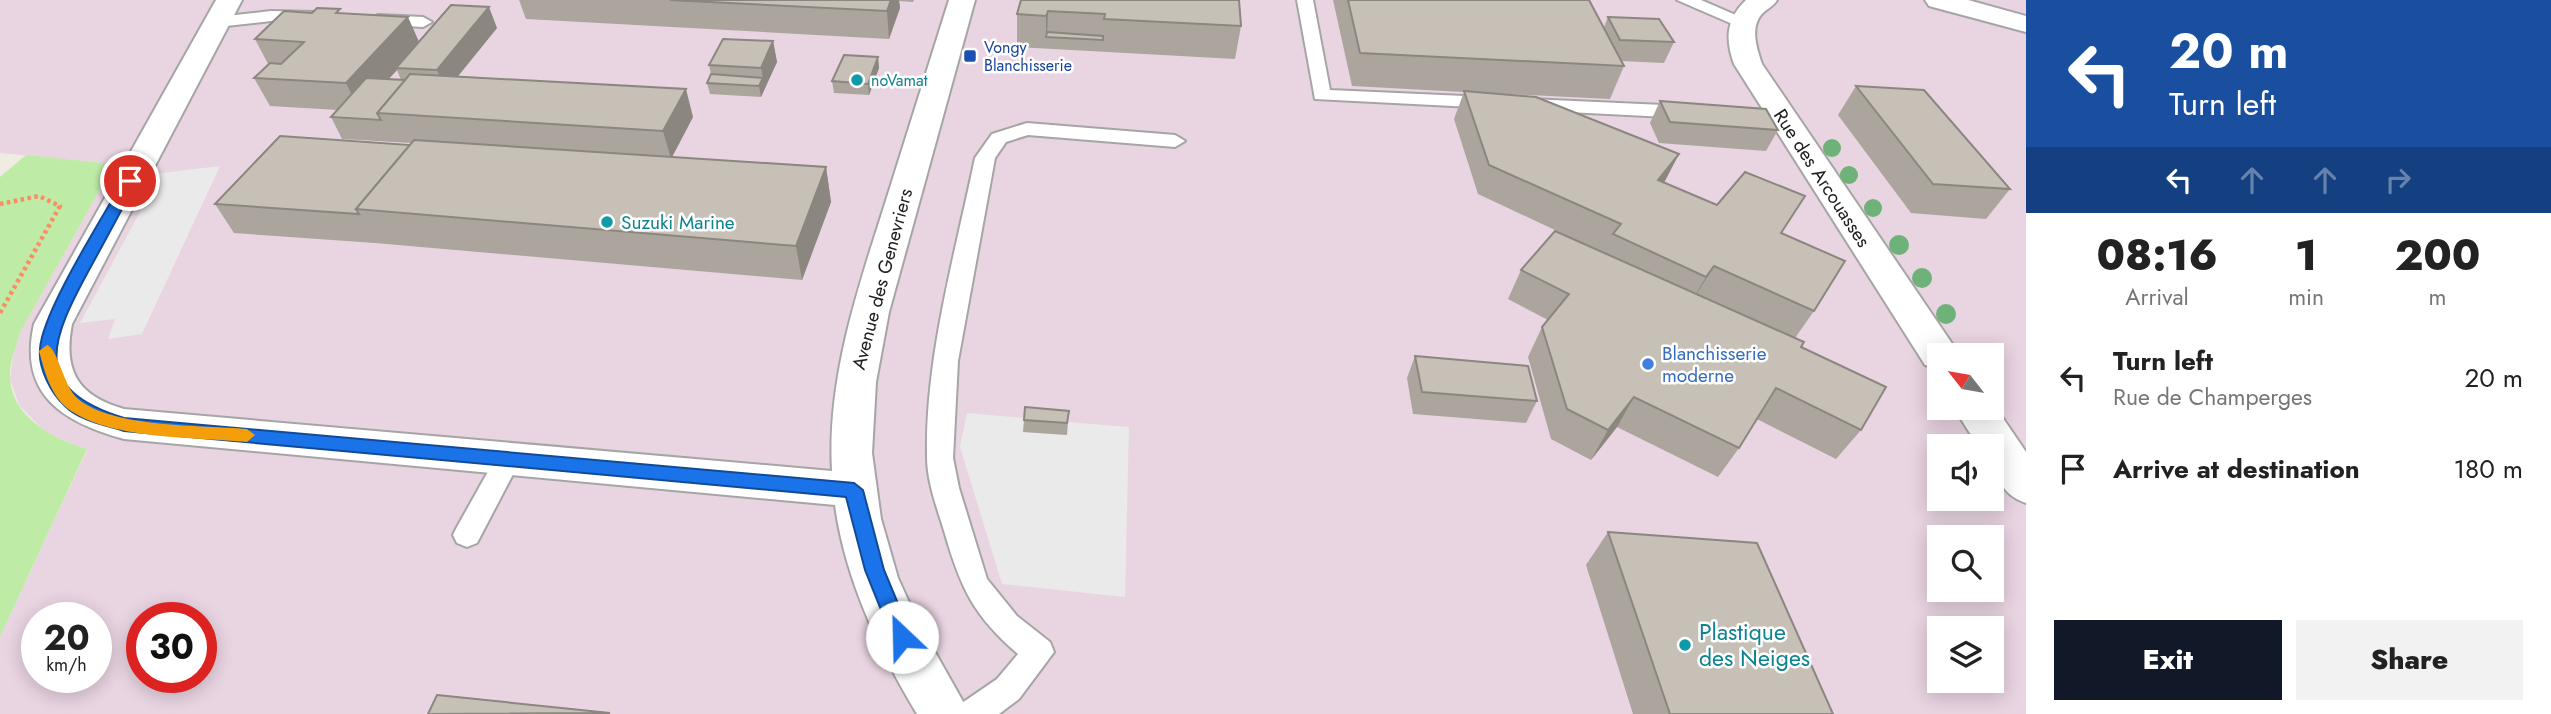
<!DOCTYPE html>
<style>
body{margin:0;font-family:Jost,sans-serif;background:#f2f2f2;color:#222;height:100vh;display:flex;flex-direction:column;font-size:26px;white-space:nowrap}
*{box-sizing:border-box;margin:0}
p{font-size:23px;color:#767676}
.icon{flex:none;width:38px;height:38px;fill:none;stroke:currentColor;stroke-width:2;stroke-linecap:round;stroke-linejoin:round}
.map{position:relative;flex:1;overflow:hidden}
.details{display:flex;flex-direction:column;background:#fff;width:525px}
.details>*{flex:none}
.guide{background:#1a4fa0;color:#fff;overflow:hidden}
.needle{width:46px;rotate:301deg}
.tools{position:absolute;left:1927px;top:343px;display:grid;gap:14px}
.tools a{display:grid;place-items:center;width:77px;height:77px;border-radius:0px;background:#fff;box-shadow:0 4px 18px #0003;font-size:35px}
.speed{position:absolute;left:21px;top:602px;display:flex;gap:14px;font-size:35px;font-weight:700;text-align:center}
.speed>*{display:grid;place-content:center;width:91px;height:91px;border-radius:50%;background:#fff;box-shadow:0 4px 18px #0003;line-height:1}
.speed small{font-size:18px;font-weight:400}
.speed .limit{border:10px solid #d22;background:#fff;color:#111}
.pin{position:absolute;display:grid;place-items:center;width:60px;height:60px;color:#fff;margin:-30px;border:4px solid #fff;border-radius:50%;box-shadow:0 2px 7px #0007}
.me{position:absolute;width:77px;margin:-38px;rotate:336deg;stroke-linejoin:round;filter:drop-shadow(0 0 5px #0008)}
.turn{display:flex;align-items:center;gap:24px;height:147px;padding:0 28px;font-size:32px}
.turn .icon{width:91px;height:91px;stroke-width:2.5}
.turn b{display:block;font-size:49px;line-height:60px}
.lanes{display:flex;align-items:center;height:66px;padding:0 28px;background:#0003;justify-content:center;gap:35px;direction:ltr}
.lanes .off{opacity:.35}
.eta{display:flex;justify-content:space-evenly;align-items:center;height:119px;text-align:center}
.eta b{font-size:42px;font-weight:800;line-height:49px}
.button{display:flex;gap:14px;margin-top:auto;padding:14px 28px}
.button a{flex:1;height:80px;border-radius:0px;background:#111827;color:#fff;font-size:28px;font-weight:800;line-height:80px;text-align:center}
.button a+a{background:#f2f2f2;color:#222}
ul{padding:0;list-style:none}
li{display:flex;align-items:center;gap:21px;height:91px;padding:0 28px}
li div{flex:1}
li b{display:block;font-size:26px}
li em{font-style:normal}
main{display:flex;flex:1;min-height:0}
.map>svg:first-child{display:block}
.industrial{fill:#e9d4e2;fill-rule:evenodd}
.grass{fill:#beeca6}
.parking{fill:#eaeaea}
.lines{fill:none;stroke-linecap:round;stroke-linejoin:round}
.lane-casing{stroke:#a5a5a5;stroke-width:4}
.street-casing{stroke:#a5a5a5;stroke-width:4}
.path{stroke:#ff8b64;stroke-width:4.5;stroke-dasharray:3.5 3.5;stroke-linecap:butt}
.lane{fill:#fff;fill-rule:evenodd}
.street{fill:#fff;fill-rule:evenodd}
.tree{fill:#6fb279}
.wall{fill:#aba59d;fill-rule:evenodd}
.shaded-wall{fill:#8b867f}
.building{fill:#c7c0b6;stroke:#8b867f;stroke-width:2}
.route{fill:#1a73e8;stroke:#114b97;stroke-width:2}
.slow{fill:#f59e0b}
.transit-dot{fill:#1a4fb4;stroke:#fff;stroke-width:2.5}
.culture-dot{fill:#0f9aa8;stroke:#fff;stroke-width:2.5}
.shop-dot{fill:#3f7fe0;stroke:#fff;stroke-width:2.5}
.labels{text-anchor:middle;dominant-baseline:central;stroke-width:5;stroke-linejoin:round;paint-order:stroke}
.far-transit-label{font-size:16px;fill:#164399;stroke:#fff;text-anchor:start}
.far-culture-label{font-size:16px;fill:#0d838f;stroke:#fff;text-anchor:start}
.street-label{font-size:19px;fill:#1e1e1e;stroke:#fff}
.culture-label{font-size:19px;fill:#0d838f;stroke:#fff;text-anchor:start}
.shop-label{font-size:19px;fill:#366cbe;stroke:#fff;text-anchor:start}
.near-culture-label{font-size:23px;fill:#0d838f;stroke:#fff;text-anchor:start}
</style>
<main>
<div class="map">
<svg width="2026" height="714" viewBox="0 0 2026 714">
<rect width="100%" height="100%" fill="#efede3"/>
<path class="industrial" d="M0 0H2026V714H0V637L87 450 45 432 19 405 10 379 14 350 21 331 114 164 0 153ZM1939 355H1992V408H1939ZM1939 446H1992V499H1939ZM1939 537H1992V590H1939ZM37 618H96V677H37ZM142 618H201V677H142ZM1939 628H1992V681H1939Z"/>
<path class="grass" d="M26 155 114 164 21 331C16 345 9 364 10 379 13 419 55 439 87 449L0 637V177Z"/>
<g class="parking">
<polygon points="220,166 142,334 108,339 115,319 80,323 161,173"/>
<polygon points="967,413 1025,418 1024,432 1066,435 1068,422 1129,427 1125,597 1002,584 960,447"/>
</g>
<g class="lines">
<g class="lane-casing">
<g id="lane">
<polygon points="1297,0 1313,0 1330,90 1686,106 1696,112 1686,118 1315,99"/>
<polygon points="1677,0 1701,0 1752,22 1749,26 1737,26"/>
<polygon points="271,11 314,12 323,17 314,22 271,21 217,27 208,22 217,17"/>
<polygon points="378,15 423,17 432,22 423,27 372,24 369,20"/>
<path d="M1027 123 1175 135 1185 141 1175 147 1028 135 1006 142 995 158 958 361 953 458 959 488 987 579 1017 616 1050 642 1054 652 1019 699 999 714H957L962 703 997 679 1018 654C974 616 961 589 945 534 938 510 927 483 927 457 925 357 955 255 975 158L992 134Z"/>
<polygon points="508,449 517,452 521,459 477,543 467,547 457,543 453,535 457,527 499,452"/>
</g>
</g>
<g class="street-casing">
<g id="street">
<path d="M216 0H242L72 324C63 370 77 396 124 409L832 471C827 381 856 294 883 210 905 140 927 70 949 0H975L889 312 876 382 872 453 881 519 898 578 917 620 970 714H917C879 651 845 579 835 505L124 439C63 422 18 395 34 324Z"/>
<path d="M1746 0H1777C1773 7 1766 9 1761 15 1750 29 1757 49 1762 64L1953 345 1958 355H1939V369L1925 365 1734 64C1725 39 1726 19 1746 0Z"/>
<polygon points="1925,0 1968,0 2026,16 2026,32 1929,6"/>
<path d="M1992 402 2026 452V503C2001 495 1992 472 1992 446H1978L1954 408H1992Z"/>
</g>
</g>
<polyline class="path" points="0,204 39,196 60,206 0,313"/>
<use href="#lane" class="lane"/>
<use href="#street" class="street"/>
</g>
<g class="tree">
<circle cx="1832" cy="148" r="9"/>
<circle cx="1849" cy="175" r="9"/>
<circle cx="1873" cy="208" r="9"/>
<circle cx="1899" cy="245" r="10"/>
<circle cx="1922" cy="278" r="10"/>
<circle cx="1946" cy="314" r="10"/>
</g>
<g class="wall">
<polygon points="519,0 914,0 913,2 899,1 900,8 889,39 526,19"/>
<polygon points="1021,0 1241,26 1235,59 1017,47 1017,14"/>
<polygon points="1333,0 1589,0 1604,27 1608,17 1674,42 1664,63 1621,61 1624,66 1610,99 1485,93 1664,183 1781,233 1814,311 1795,338 1861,430 1836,459 1757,419 1739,448 1718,477 1617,427 1591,460 1551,439 1528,357 1542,327 1548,320 1508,299 1521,270 1604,253 1478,194 1454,119 1464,92 1352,86"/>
<path d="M312 13H341L419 42 497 28 458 76 693 117 672 157 826 167 831 202 802 280 375 243 234 233 215 204 410 145 411 143 342 139 331 117 338 110 270 106 254 78 268 64 255 39ZM397 70 401 80 388 79Z"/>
<polygon points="773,41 777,62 761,97 710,94 707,83 711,74 709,65"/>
<polygon points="878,57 879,68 869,95 834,93 832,81"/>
<polygon points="1856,86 2010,189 1986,219 1911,213 1838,115"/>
<polygon points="1660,101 1778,130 1766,151 1659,143 1650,123"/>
<polygon points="1415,356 1537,401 1526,423 1413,414 1407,378"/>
<polygon points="1024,420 1068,422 1067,435 1023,432"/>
<polygon points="1608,532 1833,714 1633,714 1586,565"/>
</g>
<g class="shaded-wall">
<polygon points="891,0 899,0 900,8 889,39 887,11"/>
<polygon points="489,7 497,28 446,91 437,70"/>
<polygon points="1048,11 1047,37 1046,37 1046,16"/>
<polygon points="408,17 420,44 396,68 397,70 360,111 346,83"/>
<polygon points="773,41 777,62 761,97 759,86 763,78 761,68"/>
<polygon points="878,57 879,68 869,95 868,84"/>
<polygon points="686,89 693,117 671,159 663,131"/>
<polygon points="1679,154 1664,183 1658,180"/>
<polygon points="826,167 831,202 802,280 796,246"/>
<polygon points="1714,266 1696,295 1689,306 1706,277"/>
<polygon points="1634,397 1617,427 1591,460 1608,430"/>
</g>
<g class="building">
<polygon points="670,0 891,0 887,11"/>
<polygon points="1021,0 1239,0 1241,26 1104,19 1105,14 1048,11 1046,16 1017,14"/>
<polygon points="1348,0 1589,0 1624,66 1360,53"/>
<polygon points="451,5 489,7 437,70 396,68"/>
<polygon points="317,8 340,9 336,13 408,17 346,83 254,78 270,63 281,64 304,42 255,39 284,11 312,13"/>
<polygon points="1608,17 1659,19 1674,42 1620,40"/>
<polygon points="1047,32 1103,36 1103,40 1046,37"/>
<polygon points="723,39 773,41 761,68 709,65"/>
<polygon points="844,55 878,57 868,84 832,81"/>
<polygon points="410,74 686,89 663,131 377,113"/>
<polygon points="711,74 763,78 759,86 707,83"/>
<polygon points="366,78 405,80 377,113 381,120 331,117"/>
<polygon points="1856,86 1924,90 2010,189 1933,184"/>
<polygon points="1464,91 1536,97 1679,154 1658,180 1717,205 1745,172 1805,196 1781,233 1845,261 1814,311 1714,266 1706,277 1613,234 1621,224 1489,165"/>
<polygon points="1660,101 1766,109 1778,130 1670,122"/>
<polygon points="280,136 410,145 356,209 359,214 215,204"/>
<polygon points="414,140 826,167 796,246 356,209"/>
<polygon points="1555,231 1804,342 1801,347 1886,387 1861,430 1776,388 1739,448 1634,397 1608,430 1567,409 1542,327 1569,294 1521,270"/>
<polygon points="1415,356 1528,366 1537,401 1422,392"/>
<polygon points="1025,407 1069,411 1067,423 1024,420"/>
<polygon points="1608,532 1757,543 1833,714 1670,714"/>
<polygon points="437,695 610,713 428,714"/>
</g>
<path class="route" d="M130 177 137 181C121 211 105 241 89 270 51 340 29 389 124 418L854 483 863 490 884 570 912 637 909 644 902 646 895 644 892 637 865 570 846 497 124 431C105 425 80 421 65 406 51 393 38 368 40 349 42 312 103 217 123 181Z"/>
<path class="slow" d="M47 345C58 348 63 386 78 399 113 428 201 425 247 429L255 435 247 442C196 437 108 440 67 408 50 394 45 372 39 351Z"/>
<rect class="transit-dot" x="963" y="49" width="14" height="14" rx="3.5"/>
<g class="culture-dot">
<circle cx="857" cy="80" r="7"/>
<circle cx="607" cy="222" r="7"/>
<circle cx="1685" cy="645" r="7"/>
</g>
<circle class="shop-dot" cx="1648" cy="364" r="7"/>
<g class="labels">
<g class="far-transit-label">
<text x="984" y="47">Vongy<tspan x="984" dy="18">Blanchisserie</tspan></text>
</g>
<g class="far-culture-label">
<text x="871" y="80">noVamat</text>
</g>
<g class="street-label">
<text transform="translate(1822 178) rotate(57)">Rue des Arcouasses</text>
<text transform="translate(882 279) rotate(-75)">Avenue des Genevriers</text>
</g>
<g class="culture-label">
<text x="621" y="222">Suzuki Marine</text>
</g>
<g class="shop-label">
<text x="1662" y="353">Blanchisserie<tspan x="1662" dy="22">moderne</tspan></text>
</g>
<g class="near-culture-label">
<text x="1699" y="632">Plastique<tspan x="1699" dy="26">des Neiges</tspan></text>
</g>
</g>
</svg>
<div class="tools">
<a><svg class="needle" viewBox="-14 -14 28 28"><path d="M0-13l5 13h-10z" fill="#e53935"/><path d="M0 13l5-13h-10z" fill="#767676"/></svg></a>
<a><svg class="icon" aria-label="sound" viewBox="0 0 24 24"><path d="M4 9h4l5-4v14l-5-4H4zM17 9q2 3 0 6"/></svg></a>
<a><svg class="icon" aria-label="search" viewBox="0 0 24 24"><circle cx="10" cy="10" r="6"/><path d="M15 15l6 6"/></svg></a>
<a><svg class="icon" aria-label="layers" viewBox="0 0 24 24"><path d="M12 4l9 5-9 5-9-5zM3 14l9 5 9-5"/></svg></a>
</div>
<div class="speed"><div>20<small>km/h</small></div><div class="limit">30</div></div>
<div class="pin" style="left:130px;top:181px;background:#d93025"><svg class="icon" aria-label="arrive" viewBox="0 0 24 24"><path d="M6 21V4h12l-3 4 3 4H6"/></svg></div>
<svg class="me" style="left:902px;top:637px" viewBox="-20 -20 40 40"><circle r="19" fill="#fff"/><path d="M0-13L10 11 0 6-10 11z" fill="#1a73e8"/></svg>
</div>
<section class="details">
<div class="guide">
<div class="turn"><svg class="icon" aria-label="left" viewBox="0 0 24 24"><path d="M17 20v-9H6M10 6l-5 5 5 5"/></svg><div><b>20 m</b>Turn left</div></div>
<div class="lanes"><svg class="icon" aria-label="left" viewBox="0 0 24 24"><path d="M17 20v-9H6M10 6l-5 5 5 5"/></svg><svg class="icon off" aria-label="ahead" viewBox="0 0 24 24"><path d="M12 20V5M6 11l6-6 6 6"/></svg><svg class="icon off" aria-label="ahead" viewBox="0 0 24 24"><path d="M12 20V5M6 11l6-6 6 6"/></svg><svg class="icon off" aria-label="right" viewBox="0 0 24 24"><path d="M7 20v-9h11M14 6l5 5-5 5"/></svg></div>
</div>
<div class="eta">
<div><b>08:16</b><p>Arrival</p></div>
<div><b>1</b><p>min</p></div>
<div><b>200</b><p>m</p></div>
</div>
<ul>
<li><svg class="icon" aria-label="left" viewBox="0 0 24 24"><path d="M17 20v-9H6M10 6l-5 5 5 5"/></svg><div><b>Turn left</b><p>Rue de Champerges</p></div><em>20 m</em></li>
<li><svg class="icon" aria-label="arrive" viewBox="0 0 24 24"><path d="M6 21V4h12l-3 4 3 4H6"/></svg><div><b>Arrive at destination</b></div><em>180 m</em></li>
</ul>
<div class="button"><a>Exit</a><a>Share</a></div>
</section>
</main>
